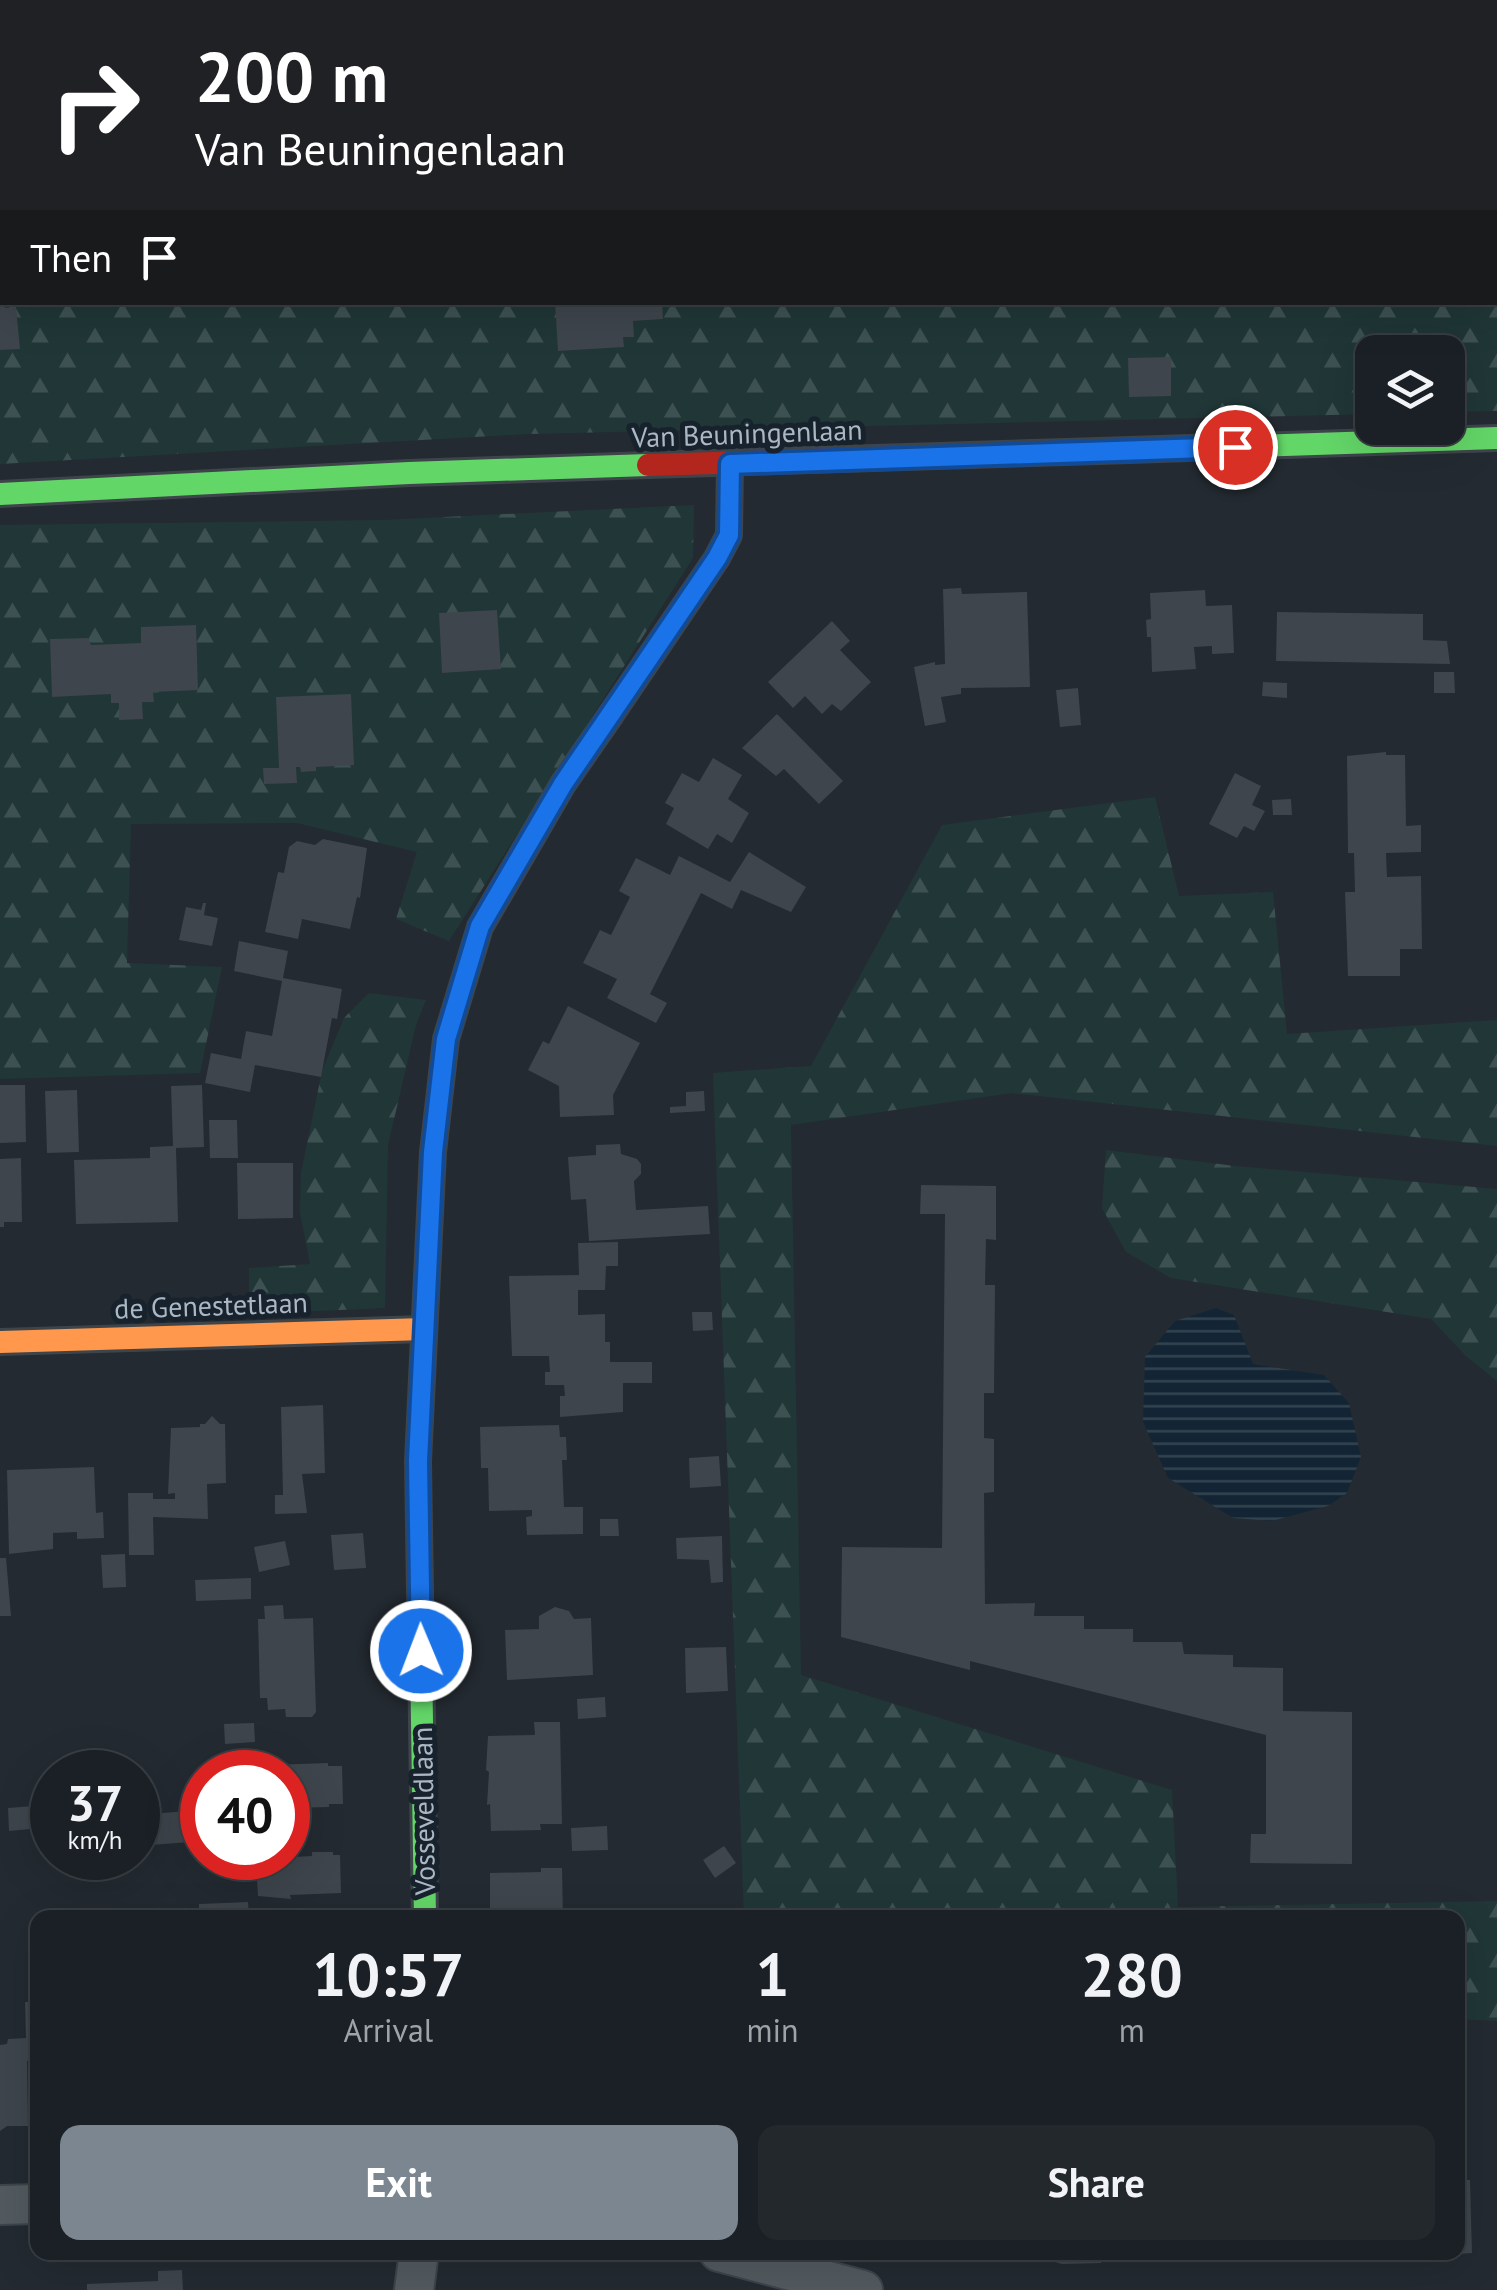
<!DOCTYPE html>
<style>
body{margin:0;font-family:"PT Sans",sans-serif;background:#23282d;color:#f1f3f6;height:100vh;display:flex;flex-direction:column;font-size:38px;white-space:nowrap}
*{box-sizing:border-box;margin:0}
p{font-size:32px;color:#9fa3a7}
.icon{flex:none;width:55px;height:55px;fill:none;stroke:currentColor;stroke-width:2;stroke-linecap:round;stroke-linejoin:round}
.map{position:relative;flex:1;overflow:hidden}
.sheet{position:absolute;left:30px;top:1910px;width:1435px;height:350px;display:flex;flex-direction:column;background:#1a2025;border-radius:20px;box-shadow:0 10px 40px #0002,0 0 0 2px #383e42}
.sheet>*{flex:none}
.guide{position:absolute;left:0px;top:0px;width:1498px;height:305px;box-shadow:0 10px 40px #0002,0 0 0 2px #383e42;background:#202124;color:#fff;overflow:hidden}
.controls{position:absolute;left:1355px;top:335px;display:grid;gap:20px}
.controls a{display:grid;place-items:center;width:110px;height:110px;border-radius:20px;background:#1a2025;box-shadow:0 10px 40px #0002,0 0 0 2px #383e42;font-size:50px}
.speed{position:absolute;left:30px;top:1750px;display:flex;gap:20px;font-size:50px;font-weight:700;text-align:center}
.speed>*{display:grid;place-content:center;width:130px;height:130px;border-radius:50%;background:#1a2025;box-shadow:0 10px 40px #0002,0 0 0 2px #383e42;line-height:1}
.speed small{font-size:25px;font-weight:400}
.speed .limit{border:15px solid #d22;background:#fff;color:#111}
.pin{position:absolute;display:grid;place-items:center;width:85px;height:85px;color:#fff;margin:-42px;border:5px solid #fff;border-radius:50%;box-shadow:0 2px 10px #0007}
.me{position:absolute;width:110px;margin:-55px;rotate:359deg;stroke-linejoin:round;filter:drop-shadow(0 0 8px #0008)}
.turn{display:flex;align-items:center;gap:35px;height:210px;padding:0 30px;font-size:45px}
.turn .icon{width:130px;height:130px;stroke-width:2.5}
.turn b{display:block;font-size:70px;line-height:85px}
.then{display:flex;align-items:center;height:95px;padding:0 30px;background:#0003;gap:20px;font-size:38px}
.eta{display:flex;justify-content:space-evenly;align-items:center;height:170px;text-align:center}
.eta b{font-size:60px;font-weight:800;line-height:70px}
.button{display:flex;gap:20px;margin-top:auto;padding:20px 30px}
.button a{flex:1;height:115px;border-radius:20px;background:#7b8691;color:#fff;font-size:40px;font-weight:800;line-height:115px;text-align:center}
.button a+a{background:#23282d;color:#f1f3f6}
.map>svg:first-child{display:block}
.forest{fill:url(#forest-firs);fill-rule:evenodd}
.water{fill:url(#water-rules)}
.building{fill:#3e454c}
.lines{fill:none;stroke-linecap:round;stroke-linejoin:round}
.street-casing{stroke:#3d454b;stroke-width:42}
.fast-casing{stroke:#3d454b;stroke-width:28}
.slow-casing{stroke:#3d454b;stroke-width:28}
.jam-casing{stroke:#3d454b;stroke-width:28}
.street{stroke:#525a60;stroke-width:38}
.fast{stroke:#63d668;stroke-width:22}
.slow{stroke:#ff974d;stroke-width:22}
.jam{stroke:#b3261e;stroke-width:22}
.route-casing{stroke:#114b97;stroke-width:25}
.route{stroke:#1a73e8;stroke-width:18}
.labels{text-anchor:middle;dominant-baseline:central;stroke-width:10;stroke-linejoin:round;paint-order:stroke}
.street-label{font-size:28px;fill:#aab8c5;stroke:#17222c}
</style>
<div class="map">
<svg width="1497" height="2290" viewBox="0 0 1497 2290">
<defs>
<pattern id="forest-firs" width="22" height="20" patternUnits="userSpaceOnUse" patternTransform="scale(2.5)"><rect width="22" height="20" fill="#203637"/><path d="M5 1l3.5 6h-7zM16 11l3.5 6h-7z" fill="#3e5152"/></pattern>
<pattern id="water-rules" width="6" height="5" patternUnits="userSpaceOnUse" patternTransform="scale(2.5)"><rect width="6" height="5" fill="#132534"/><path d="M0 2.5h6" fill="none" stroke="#334350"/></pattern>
</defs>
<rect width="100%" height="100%" fill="#232a31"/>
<g class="forest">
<path d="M0 0H1497V411L1448 412V352H1372V414L529 434 0 464ZM2 2H1495V302H2Z"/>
<polygon points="694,505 693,558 449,941 396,919 417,852 297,823 131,824 127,963 222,967 200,1073 0,1079 0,525 383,520"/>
<polygon points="1155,797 1179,896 1273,892 1287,1034 1497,1020 1497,1146 1012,1093 791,1125 801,1675 1172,1790 1178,1907 1497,1901 1497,2021 1458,2019 1458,1918 744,1917 713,1073 811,1066 942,825"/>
<polygon points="369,993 426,1000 416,1025 388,1145 385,1308 249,1314 249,1268 310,1264 300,1212 301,1173 322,1071 344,1018"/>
<polygon points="1106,1150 1235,1166 1497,1189 1497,1381 1466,1356 1431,1319 1171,1278 1126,1252 1102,1208"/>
</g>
<polygon class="water" points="1216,1308 1234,1315 1253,1364 1324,1375 1349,1403 1361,1457 1347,1493 1328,1506 1272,1521 1233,1518 1168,1478 1143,1422 1145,1357 1175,1321"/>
<g class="building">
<polygon points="0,302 5,302 5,308 16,307 20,349 0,350"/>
<polygon points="555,302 662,302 663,319 633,321 634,337 623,337 624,347 558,351"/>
<polygon points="1171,357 1171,396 1129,397 1128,358"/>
<polygon points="961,588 962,594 1027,592 1030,687 961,688 961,694 941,697 946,722 925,726 914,667 935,662 935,665 945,664 943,589"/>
<polygon points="1205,590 1206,606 1232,605 1234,653 1212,654 1212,646 1194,647 1196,669 1152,672 1151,637 1147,637 1146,620 1151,619 1150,593"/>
<polygon points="497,610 501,669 442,673 439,613"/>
<polygon points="1277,612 1423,614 1423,640 1447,641 1450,664 1276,661"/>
<polygon points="832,621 850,641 840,650 871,682 841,711 832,704 822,714 805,696 793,708 768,682"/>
<polygon points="196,625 198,690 153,692 154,702 142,702 143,719 119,720 119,703 111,703 111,694 52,697 50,639 88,638 91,645 141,643 141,627"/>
<polygon points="1434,672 1454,672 1455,693 1434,693"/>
<polygon points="1263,682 1287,683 1287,698 1262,696"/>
<polygon points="1078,688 1081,725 1060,727 1056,690"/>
<polygon points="351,694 354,765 316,767 316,771 301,772 300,767 296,767 297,783 264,784 263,768 279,768 276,697"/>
<polygon points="777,714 843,781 819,804 784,769 776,776 742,748"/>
<polygon points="1386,752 1386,755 1405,755 1406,826 1421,825 1421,852 1386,853 1387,877 1421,876 1422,949 1400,949 1400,976 1348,976 1345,892 1355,892 1354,853 1348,853 1347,756"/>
<polygon points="713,758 742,775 728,799 749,813 732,843 717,834 708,849 666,824 674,808 665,803 682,773 699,782"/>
<polygon points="1235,773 1261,786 1252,805 1265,811 1254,831 1244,826 1237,838 1209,824"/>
<polygon points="1291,799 1292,815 1273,815 1272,800"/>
<polygon points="323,839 367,848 360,898 357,897 350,929 302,919 298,939 265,932 278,872 284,873 289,847 297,841 315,845"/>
<polygon points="749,852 806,887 791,912 741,890 732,909 701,893 650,994 667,1003 656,1023 607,998 617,979 583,963 600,930 611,935 630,897 619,891 636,858 670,875 679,856 730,882"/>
<polygon points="203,903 206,903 204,915 218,918 212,946 179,940 186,907 201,910"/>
<polygon points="239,941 288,951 283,978 342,989 337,1019 332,1018 321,1077 255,1065 250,1092 205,1083 211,1053 241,1059 246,1031 272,1036 282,981 234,971"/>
<polygon points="568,1006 640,1043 613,1095 614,1115 560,1117 559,1086 528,1070 543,1041 549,1044"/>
<polygon points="0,1085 25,1085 26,1142 0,1143"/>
<polygon points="202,1085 204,1147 176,1148 178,1222 76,1224 74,1160 150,1158 150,1147 173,1146 171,1086"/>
<polygon points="77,1090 79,1152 47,1153 45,1091"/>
<polygon points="704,1091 705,1111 670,1113 670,1107 686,1106 686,1092"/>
<polygon points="209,1120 237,1120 238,1158 210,1158"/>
<polygon points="620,1144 621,1154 637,1159 641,1164 641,1174 634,1181 636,1210 708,1206 710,1234 589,1241 586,1199 571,1200 568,1157 596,1155 596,1145"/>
<polygon points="21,1158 22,1222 4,1222 4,1227 0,1227 0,1159"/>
<polygon points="237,1163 293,1163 293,1218 238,1219"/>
<polygon points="921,1185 996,1186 996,1240 986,1239 985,1285 995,1285 994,1393 984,1393 984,1438 994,1439 994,1492 984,1493 985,1604 1035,1603 1034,1616 1084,1616 1084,1629 1133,1629 1133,1642 1182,1642 1184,1654 1233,1655 1233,1667 1283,1668 1283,1711 1352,1712 1352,1864 1250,1863 1251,1834 1266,1834 1266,1735 970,1661 970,1670 841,1637 842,1547 942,1548 945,1214 920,1214"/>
<polygon points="618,1242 618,1266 606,1266 605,1290 578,1290 578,1315 605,1314 605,1342 610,1342 610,1362 652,1362 652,1383 623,1383 623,1412 560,1417 560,1396 565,1396 564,1385 545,1385 545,1372 550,1372 549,1356 512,1356 509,1276 579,1275 578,1243"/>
<polygon points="692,1312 712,1312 713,1330 693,1331"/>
<polygon points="323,1405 325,1473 302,1474 307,1513 275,1514 275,1495 283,1495 281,1407"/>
<polygon points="212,1416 220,1424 225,1424 226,1483 207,1484 208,1519 153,1517 154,1555 129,1555 128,1493 153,1493 153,1499 175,1499 175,1493 168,1494 171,1428 200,1427 200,1424 205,1424"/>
<polygon points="559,1425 560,1437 566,1437 567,1460 562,1460 564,1507 583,1507 583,1534 527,1535 526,1517 532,1516 532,1510 489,1511 488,1468 481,1468 480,1427"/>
<polygon points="719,1456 721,1486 690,1488 689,1458"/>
<polygon points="94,1467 96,1513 103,1512 104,1538 77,1539 77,1532 53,1533 53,1549 9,1554 7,1470"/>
<polygon points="600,1519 618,1519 619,1536 600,1536"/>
<polygon points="363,1533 366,1568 334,1570 331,1535"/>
<polygon points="722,1536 723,1582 711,1583 709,1560 677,1559 676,1538"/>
<polygon points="285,1541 290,1565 259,1572 254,1547"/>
<polygon points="125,1554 126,1587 103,1588 101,1555"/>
<polygon points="0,1558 6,1558 11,1616 0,1616"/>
<polygon points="251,1578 251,1599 196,1601 195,1580"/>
<polygon points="283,1605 284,1619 313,1618 316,1712 312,1717 286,1717 285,1709 268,1710 267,1698 260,1698 258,1619 265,1619 264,1606"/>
<polygon points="555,1607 569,1611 574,1619 591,1618 593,1675 507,1680 505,1630 539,1629 539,1616"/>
<polygon points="726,1647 728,1691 686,1693 685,1648"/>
<polygon points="605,1697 606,1717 578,1719 577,1699"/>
<polygon points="534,1722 560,1722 562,1824 540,1824 541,1830 491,1831 490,1804 487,1805 489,1772 486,1770 488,1736 535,1735"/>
<polygon points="254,1723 255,1742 225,1744 224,1724"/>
<polygon points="246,1758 271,1765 328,1763 328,1766 342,1766 343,1804 329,1804 329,1807 288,1808 288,1772 231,1772 239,1761"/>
<polygon points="47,1805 47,1809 52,1809 52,1827 9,1831 8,1808"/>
<polygon points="138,1806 150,1806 150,1814 187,1811 190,1842 138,1846"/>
<polygon points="607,1826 608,1850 572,1851 571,1828"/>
<polygon points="724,1846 736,1863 715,1878 703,1860"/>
<polygon points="312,1852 333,1852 333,1855 340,1855 341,1893 290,1895 291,1899 258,1896 256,1859 312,1856"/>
<polygon points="541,1868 562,1868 563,1918 490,1916 490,1873 541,1872"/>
<polygon points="248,1902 249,1918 199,1918 199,1904"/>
<polygon points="25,2002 38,2002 38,2049 29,2050 30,2061 27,2061 28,2126 7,2126 0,2131 0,2045 7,2044 8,2039 26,2038"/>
<polygon points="1458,2180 1470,2180 1472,2253 1458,2254"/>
<polygon points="1022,2252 1101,2252 1101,2263 1062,2264"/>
<polygon points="1171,2252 1221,2252 1221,2256 1171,2258"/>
<polygon points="182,2270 183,2290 87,2290 87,2284 158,2281 158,2271"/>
</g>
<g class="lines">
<g class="street-casing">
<g id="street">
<polyline points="0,2205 38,2204"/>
<polyline points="719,2252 863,2290"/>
<polyline points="414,2290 419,2252"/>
</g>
</g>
<g class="fast-casing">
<g id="fast">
<polyline points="1099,451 1497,438"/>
<polyline points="0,494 409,473 648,465"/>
<polyline points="425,1918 418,1461 433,1152 446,1039 480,927 563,784 610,716"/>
</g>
</g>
<g class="slow-casing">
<polyline id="slow" points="0,1342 424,1329"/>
</g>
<g class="jam-casing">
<g id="jam">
<polyline points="648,465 1099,451"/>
<polyline points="610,716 717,558 729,535 730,464"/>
</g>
</g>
<use href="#street" class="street"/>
<use href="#fast" class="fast"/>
<use href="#slow" class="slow"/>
<use href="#jam" class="jam"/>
</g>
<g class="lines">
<g class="route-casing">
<polyline id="route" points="421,1651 418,1461 433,1152 446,1039 480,926 563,784 717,558 729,535 730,464 1235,447"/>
</g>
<use href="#route" class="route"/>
</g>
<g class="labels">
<g class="street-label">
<text transform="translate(747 433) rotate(-2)">Van Beuningenlaan</text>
<text transform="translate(211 1305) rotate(-2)">de Genestetlaan</text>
<text transform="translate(423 1811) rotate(-91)">Vosseveldlaan</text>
</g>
</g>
</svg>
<div class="controls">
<a><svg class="icon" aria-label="layers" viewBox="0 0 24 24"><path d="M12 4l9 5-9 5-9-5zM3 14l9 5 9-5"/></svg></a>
</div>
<div class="speed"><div>37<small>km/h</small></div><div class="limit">40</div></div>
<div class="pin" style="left:1235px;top:447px;background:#d93025"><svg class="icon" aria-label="arrive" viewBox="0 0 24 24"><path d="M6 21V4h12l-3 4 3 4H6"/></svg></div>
<svg class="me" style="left:421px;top:1651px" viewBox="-20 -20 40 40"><circle r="17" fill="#1a73e8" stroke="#fff" stroke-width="3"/><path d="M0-11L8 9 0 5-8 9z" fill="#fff"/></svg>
<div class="guide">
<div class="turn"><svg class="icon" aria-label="right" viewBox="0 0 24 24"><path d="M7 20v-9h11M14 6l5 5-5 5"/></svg><div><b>200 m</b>Van Beuningenlaan</div></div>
<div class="then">Then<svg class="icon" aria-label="arrive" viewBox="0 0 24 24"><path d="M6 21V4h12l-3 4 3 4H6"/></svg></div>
</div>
<section class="sheet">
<div class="eta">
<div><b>10:57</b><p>Arrival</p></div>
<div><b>1</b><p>min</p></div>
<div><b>280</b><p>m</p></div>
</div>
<div class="button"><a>Exit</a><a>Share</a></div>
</section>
</div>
